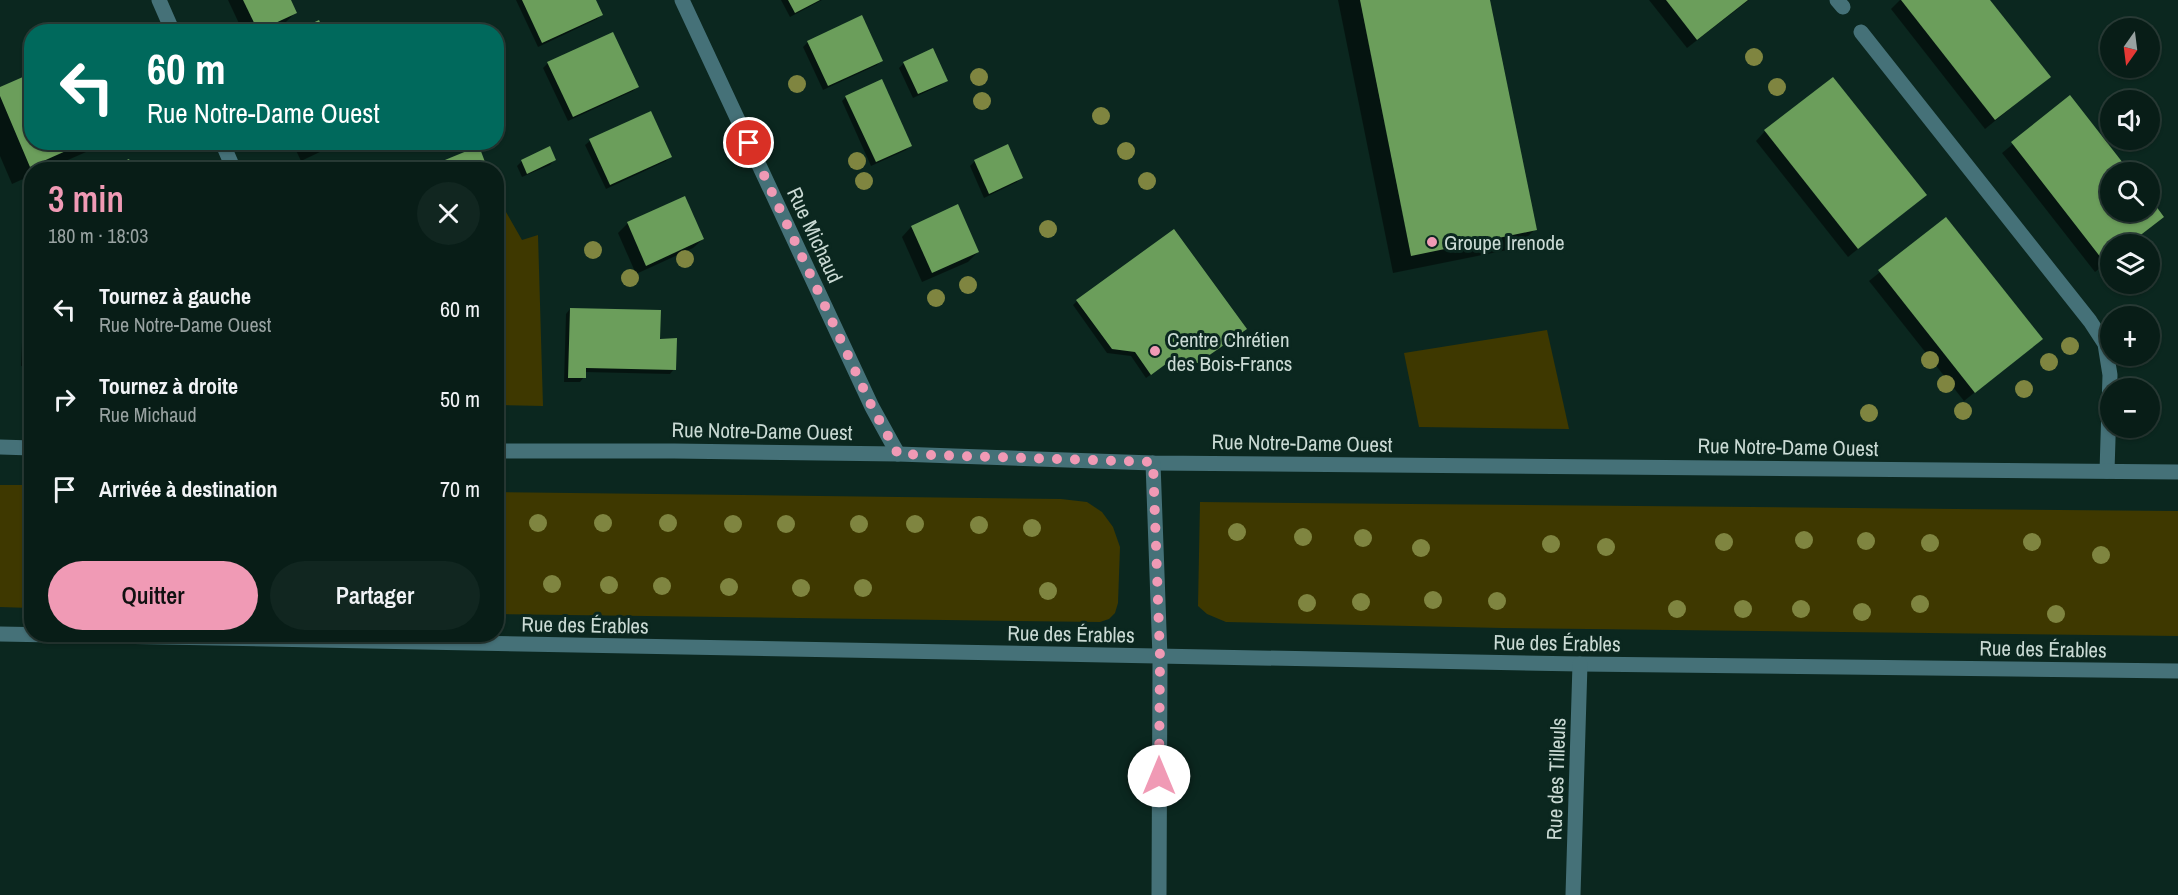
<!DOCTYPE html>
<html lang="fr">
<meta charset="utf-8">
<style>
body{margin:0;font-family:"Archivo Narrow",sans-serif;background:#112620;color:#f1f3f6;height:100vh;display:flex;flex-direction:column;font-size:22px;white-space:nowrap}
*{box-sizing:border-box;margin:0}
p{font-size:20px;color:#98a2a1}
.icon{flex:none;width:33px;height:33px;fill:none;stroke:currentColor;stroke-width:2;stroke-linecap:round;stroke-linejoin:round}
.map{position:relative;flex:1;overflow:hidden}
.panel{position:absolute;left:24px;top:162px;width:480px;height:480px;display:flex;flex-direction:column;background:#081d17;border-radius:24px;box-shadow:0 2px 4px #0004,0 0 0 2px #293b36}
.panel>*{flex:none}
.top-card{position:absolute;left:24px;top:24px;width:480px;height:126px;border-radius:24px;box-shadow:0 2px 4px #0004,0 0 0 2px #293b36;background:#00695c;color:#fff;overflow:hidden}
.needle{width:39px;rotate:194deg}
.controls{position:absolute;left:2100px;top:18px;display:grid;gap:12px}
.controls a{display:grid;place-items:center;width:60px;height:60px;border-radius:50%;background:#081d17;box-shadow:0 2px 4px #0004,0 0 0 2px #293b36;font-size:30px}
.pin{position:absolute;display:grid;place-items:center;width:51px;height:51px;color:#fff;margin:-26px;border:3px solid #fff;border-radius:50%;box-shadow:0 2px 6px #0007}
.me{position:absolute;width:66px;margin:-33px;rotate:0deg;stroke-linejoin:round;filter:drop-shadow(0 0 4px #0008)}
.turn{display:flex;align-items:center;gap:21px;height:126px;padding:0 24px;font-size:27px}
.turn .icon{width:78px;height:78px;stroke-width:2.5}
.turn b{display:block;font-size:42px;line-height:51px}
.round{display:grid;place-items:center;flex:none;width:63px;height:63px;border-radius:32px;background:#112620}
.head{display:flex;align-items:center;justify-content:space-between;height:102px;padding:0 24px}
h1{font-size:36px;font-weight:600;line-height:45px;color:#f09ab5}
.cta{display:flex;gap:12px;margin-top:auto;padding:12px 24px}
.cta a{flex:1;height:69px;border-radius:36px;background:#f09ab5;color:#111;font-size:24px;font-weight:600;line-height:69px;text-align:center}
.cta a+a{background:#112620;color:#f1f3f6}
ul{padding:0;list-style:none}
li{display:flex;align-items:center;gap:18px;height:90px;padding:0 24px}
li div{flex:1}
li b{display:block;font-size:22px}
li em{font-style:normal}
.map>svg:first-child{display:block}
.green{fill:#3e3800}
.shadow{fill:#0007}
.building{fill:#6b9e5b}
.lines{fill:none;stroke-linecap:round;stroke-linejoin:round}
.minor{stroke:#457178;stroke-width:15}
.tree{fill:#7f8540}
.route{stroke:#f09ab5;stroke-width:10;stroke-dasharray:0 18}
.poi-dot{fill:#f09ab5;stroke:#0b271f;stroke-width:2}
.labels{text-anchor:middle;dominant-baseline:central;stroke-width:6;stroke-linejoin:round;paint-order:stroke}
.street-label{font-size:21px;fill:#cadad4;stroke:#0b271f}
.poi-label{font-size:21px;fill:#cadad4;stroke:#0b271f;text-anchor:start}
</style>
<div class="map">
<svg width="2178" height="895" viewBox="0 0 2178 895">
<rect width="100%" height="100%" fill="#0b271f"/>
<g class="green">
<polygon points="506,212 522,240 538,235 543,406 497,405 497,216"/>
<polygon points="1547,330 1569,429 1419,427 1404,353"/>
<polygon points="0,485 31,485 31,608 0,607"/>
<polygon points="497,492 1061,499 1087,502 1102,512 1113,527 1120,547 1118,603 1115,613 1109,619 1100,622 497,614"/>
<polygon points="1200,502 2178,511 2178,636 1503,628 1226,622 1207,614 1198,606"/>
</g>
<g class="shadow">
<polygon points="228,0 289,0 295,13 285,23 266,32 243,32"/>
<polygon points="516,0 595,0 601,15 597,19 538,47"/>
<polygon points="781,0 822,0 790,17"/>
<polygon points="1338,0 1489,0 1535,229 1517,248 1393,273"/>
<polygon points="1649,0 1749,0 1687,48"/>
<polygon points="1900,0 1988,0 2049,77 1985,129 1891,9"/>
<polygon points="612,34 637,87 633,91 568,121 543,68 548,63"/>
<polygon points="808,42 881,61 877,65 823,90 803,47"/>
<polygon points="904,63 946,80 941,85 913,98 899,68"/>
<polygon points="0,88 32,142 99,142 93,149 45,170 32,170 32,175 12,184 0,156"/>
<polygon points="846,97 911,145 906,150 871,166 842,101"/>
<polygon points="2070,97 2128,172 2110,172 2110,212 2150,212 2150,200 2162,217 2130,244 2110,244 2110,260 2095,272 2002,153"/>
<polygon points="1765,131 1925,195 1848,257 1756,141"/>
<polygon points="590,141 670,156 666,161 606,189 585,145"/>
<polygon points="292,142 341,142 301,161"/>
<polygon points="554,160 550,165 522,177 517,166 522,161"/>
<polygon points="975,161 1021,178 1017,182 984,198 970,166"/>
<polygon points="1946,219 2041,339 1964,401 1869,281"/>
<polygon points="628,223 703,239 693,248 636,274 618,233"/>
<polygon points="911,227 978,252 968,262 922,282 902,237"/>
<polygon points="29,291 32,291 32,367 21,366 24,296"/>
<polygon points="1077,301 1245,329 1192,367 1168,362 1146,378 1131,356 1107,353 1073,305"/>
<polygon points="570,309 659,340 674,369 670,374 584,372 584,377 580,382 564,382 566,314"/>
</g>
<g class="building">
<polygon points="243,0 291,0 297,13 258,31"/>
<polygon points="522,0 596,0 603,15 542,43"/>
<polygon points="788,0 820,0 795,13"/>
<polygon points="1360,0 1490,0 1537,230 1411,256"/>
<polygon points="1666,0 1748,0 1697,40"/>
<polygon points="1901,0 1990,0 2051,77 1995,120"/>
<polygon points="862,15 883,61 828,86 807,41"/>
<polygon points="319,20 324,32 302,32 300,29"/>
<polygon points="428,23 432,32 409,32"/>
<polygon points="613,32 639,87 573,117 547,62"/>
<polygon points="933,48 948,81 918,94 903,62"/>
<polygon points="32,73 32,142 86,142 30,167 0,96 0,87"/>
<polygon points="1833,77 1927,195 1858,249 1764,130"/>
<polygon points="882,79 912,146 876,162 845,96"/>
<polygon points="2070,95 2130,172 2110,172 2110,212 2150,212 2150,198 2164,217 2129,244 2110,244 2110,259 2105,263 2011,142"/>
<polygon points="651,111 672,157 610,185 589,139"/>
<polygon points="307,142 332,142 311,152"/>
<polygon points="1008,144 1023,178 989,194 974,160"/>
<polygon points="479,146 488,170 423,170 423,169"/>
<polygon points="550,146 556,160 527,174 521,160"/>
<polygon points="129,159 134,170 104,170"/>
<polygon points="496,189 506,212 496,216"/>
<polygon points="685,196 704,239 646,266 627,222"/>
<polygon points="958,204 979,252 932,273 911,226"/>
<polygon points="1946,217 2043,339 1975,393 1878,270"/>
<polygon points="1174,229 1247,329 1198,363 1174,358 1151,375 1135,352 1112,349 1076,300"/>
<polygon points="28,290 32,290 32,362 25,362"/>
<polygon points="570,308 661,310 660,339 677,338 676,370 586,368 586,378 568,378"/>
</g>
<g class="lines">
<g class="minor">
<polyline points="159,0 173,32"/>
<polyline points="682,0 872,407 898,454"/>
<polyline points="1837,0 1843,7"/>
<polyline points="1861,32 2090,321 2105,344 2110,375 2107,471"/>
<polyline points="222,142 234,170"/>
<polyline points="0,447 32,448"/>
<polyline points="496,451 674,451 898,454 1153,463 2178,472"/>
<polyline points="1153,463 1160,657 1159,895"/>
<polyline points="0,634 1580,664 2178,671"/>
<polyline points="1573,895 1580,664"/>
</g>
</g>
<g class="tree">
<circle cx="1754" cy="57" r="9"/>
<circle cx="979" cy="77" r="9"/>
<circle cx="797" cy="84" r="9"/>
<circle cx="1777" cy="87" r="9"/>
<circle cx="982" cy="101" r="9"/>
<circle cx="1101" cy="116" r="9"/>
<circle cx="1126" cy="151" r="9"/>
<circle cx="857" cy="161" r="9"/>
<circle cx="864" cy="181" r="9"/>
<circle cx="1147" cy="181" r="9"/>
<circle cx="1048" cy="229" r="9"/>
<circle cx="593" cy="250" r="9"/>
<circle cx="685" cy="259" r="9"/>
<circle cx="630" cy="278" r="9"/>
<circle cx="968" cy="285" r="9"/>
<circle cx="936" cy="298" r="9"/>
<circle cx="2070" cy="346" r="9"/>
<circle cx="1930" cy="360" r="9"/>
<circle cx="2049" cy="362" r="9"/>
<circle cx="1946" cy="384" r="9"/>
<circle cx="2024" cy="389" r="9"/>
<circle cx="1963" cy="411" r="9"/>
<circle cx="1869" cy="413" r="9"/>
<circle cx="538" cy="523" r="9"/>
<circle cx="603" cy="523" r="9"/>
<circle cx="668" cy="523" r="9"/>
<circle cx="733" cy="524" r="9"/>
<circle cx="786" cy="524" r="9"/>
<circle cx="859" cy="524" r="9"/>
<circle cx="915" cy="524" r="9"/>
<circle cx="979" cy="525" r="9"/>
<circle cx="1032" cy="528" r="9"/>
<circle cx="1237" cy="532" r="9"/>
<circle cx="1303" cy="537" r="9"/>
<circle cx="1363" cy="538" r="9"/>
<circle cx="1804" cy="540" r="9"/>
<circle cx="1866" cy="541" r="9"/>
<circle cx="1724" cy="542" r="9"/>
<circle cx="2032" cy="542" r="9"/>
<circle cx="1930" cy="543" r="9"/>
<circle cx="1551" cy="544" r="9"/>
<circle cx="1606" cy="547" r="9"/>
<circle cx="1421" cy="548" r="9"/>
<circle cx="2101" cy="555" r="9"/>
<circle cx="552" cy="584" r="9"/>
<circle cx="609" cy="585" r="9"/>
<circle cx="662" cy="586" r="9"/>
<circle cx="729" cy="587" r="9"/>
<circle cx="801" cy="588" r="9"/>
<circle cx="863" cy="588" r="9"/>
<circle cx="1048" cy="591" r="9"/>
<circle cx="1433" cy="600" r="9"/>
<circle cx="1497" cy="601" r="9"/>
<circle cx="1361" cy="602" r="9"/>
<circle cx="1307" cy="603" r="9"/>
<circle cx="1920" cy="604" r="9"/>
<circle cx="1677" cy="609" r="9"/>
<circle cx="1743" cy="609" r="9"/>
<circle cx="1801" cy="609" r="9"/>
<circle cx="1862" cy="612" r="9"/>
<circle cx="2056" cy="614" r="9"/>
</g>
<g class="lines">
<polyline class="route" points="749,143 872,407 898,454 1153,462 1160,657 1159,776"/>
</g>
<g class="poi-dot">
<circle cx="1432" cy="242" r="6"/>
<circle cx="1155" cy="351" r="6"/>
</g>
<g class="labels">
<g class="street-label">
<text transform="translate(815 235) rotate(65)">Rue Michaud</text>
<text transform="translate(762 431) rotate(1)">Rue Notre-Dame Ouest</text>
<text transform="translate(1302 443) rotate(1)">Rue Notre-Dame Ouest</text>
<text transform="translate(1788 447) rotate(1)">Rue Notre-Dame Ouest</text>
<text transform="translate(585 625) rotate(1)">Rue des Érables</text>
<text transform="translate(1071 634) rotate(1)">Rue des Érables</text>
<text transform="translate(1557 643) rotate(1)">Rue des Érables</text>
<text transform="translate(2043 649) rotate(1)">Rue des Érables</text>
<text transform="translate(1556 779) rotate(-88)">Rue des Tilleuls</text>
</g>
<g class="poi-label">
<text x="1444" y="242">Groupe Irenode</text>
<text x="1167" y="339">Centre Chrétien<tspan x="1167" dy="24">des Bois-Francs</tspan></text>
</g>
</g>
</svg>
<div class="controls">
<a><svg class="needle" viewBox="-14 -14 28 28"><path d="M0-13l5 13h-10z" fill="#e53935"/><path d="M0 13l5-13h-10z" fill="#98a2a1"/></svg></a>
<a><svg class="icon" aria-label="sound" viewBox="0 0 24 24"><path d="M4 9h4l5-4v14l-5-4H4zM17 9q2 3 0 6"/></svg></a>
<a><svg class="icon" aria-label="search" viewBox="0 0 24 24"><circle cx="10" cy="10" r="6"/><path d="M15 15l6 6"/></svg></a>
<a><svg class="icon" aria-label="layers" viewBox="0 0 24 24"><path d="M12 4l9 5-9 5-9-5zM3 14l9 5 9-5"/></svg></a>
<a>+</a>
<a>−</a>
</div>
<div class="pin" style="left:749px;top:143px;background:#d93025"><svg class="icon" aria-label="arrive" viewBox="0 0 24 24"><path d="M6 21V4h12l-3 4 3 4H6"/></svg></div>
<svg class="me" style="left:1159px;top:776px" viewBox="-20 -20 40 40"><circle r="19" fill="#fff"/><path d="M0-13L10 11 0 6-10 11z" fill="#f09ab5"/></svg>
<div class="top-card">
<div class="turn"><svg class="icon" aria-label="left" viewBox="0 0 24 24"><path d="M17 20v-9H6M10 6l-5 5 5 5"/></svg><div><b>60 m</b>Rue Notre-Dame Ouest</div></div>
</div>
<section class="panel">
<div class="head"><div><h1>3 min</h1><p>180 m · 18:03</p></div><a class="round"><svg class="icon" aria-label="close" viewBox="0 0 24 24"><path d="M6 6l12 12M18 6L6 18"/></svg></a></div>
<ul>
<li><svg class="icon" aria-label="left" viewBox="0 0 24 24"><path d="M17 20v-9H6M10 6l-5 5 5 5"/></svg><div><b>Tournez à gauche</b><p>Rue Notre-Dame Ouest</p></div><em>60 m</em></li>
<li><svg class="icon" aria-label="right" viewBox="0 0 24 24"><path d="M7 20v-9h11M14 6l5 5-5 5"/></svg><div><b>Tournez à droite</b><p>Rue Michaud</p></div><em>50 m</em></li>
<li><svg class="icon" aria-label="arrive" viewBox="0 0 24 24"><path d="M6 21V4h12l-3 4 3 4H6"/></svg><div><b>Arrivée à destination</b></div><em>70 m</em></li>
</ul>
<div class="cta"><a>Quitter</a><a>Partager</a></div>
</section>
</div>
